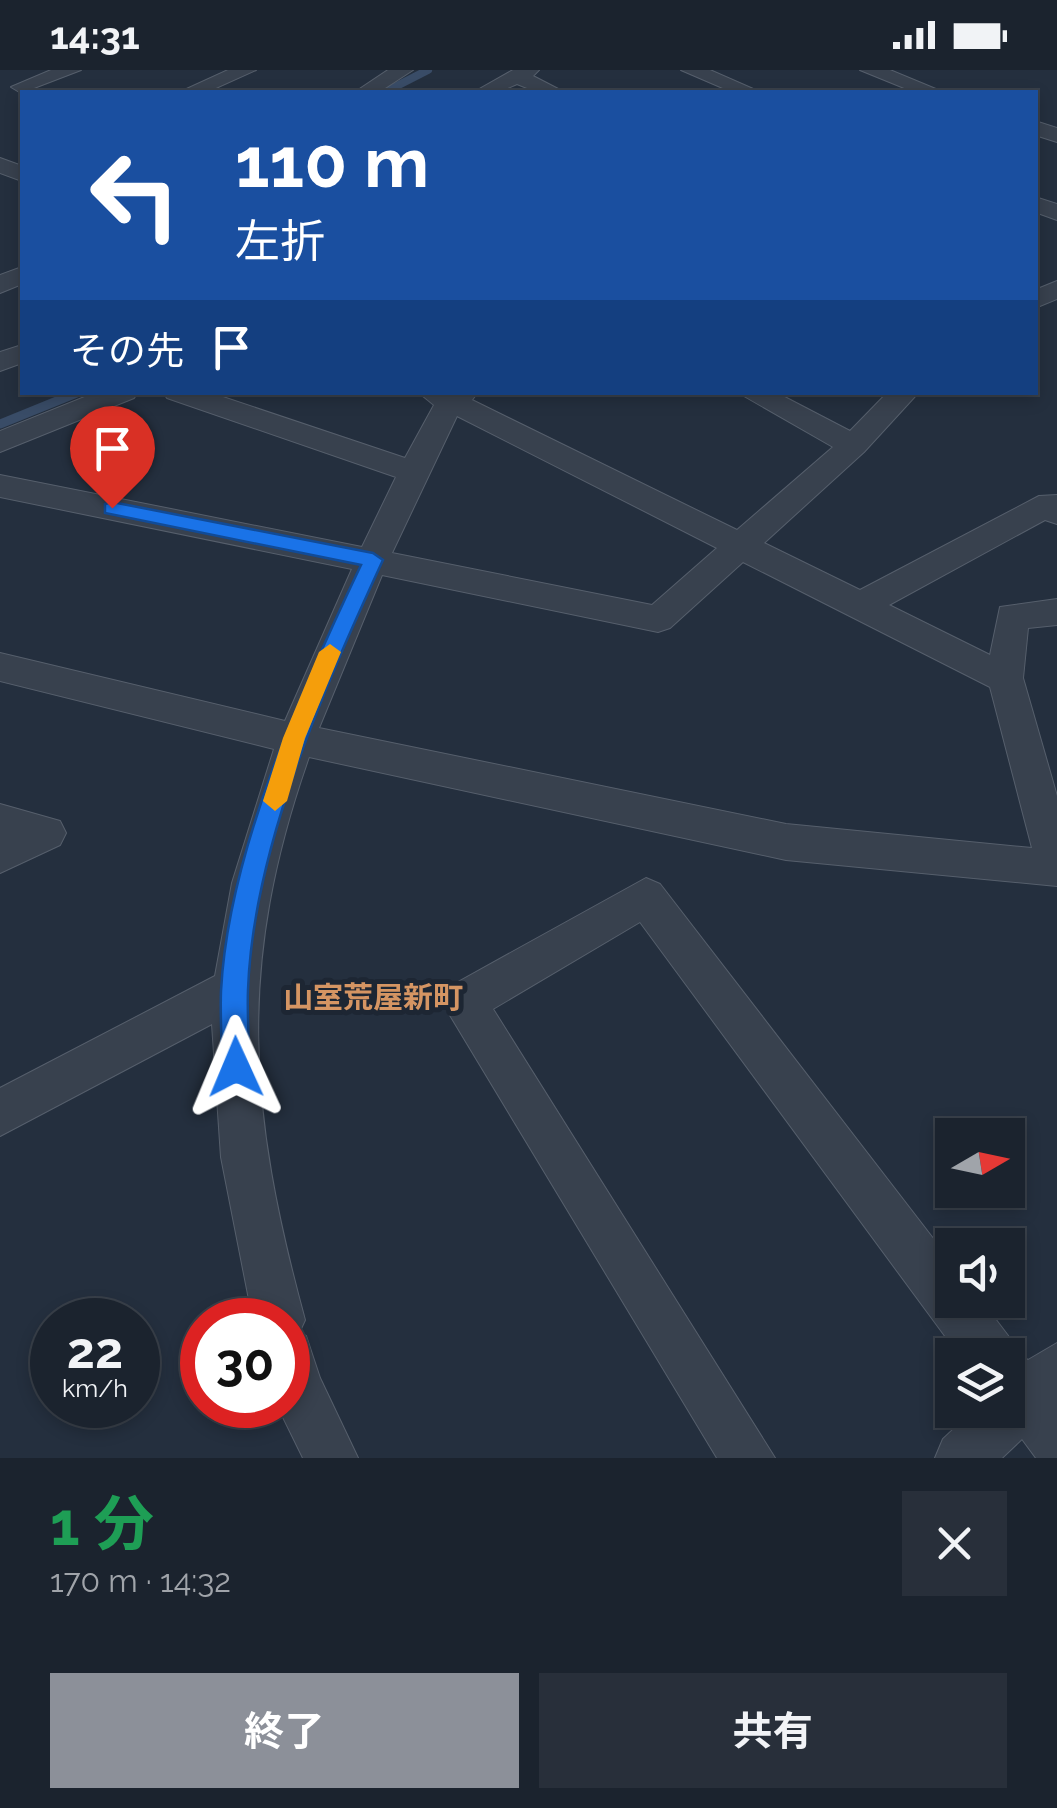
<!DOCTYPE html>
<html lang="ja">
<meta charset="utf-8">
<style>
body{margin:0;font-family:Raleway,"Noto Sans JP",sans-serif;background:#282f3a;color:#f1f3f6;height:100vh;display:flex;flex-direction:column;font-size:38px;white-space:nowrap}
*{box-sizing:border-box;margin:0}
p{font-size:32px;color:#a0a4aa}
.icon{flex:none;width:55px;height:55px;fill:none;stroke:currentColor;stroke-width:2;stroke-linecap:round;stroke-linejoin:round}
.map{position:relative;height:1388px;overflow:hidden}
.drawer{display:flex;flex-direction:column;background:#1b232e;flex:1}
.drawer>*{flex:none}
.top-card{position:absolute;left:20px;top:20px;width:1018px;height:305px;border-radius:0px;box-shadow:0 5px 15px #0003,0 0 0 2px #39404a;background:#1a4fa0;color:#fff;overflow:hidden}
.needle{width:65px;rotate:81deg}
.fabs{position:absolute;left:935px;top:1048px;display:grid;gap:20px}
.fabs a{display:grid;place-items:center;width:90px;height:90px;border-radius:0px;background:#1b232e;box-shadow:0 5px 15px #0003,0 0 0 2px #39404a;font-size:50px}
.speed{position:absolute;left:30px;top:1228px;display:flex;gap:20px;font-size:50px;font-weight:700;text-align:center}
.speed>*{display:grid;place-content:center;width:130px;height:130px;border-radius:50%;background:#1b232e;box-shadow:0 5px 15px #0003,0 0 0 2px #39404a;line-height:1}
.speed small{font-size:25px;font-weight:400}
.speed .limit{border:15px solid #d22;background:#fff;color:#111}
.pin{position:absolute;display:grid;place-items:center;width:85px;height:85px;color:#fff;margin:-102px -42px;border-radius:50% 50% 50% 0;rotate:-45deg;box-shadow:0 0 10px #0007}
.pin .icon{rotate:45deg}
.me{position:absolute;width:110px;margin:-55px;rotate:359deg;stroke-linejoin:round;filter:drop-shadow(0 0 8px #0008)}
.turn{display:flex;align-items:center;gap:35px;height:210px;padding:0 50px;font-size:45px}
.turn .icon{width:130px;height:130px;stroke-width:2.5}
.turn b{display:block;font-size:70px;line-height:85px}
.then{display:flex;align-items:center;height:95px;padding:0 50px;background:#0003;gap:20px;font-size:38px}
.round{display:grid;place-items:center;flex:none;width:105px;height:105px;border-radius:0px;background:#282f3a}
.summary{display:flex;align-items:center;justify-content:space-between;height:170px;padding:0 50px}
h1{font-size:60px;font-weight:700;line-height:75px;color:#1e9e55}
.action{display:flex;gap:20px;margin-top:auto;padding:20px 50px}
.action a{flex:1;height:115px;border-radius:0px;background:#8c9099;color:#fff;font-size:40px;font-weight:700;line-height:115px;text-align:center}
.action a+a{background:#282f3a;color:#f1f3f6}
.status{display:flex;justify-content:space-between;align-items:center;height:70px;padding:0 50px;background:#1b232e;direction:ltr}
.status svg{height:28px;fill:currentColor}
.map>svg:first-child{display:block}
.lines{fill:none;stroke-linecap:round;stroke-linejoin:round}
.stream-far1{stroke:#394c67;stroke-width:8}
.stream{stroke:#394c67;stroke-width:9}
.minor-casing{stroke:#565f6c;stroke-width:2}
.minor{fill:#38414e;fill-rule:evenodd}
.route{fill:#1a73e8;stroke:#114b97;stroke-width:2.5}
.slow{fill:#f59e0b}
.labels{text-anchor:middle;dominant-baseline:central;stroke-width:10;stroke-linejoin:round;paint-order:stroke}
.neighbourhood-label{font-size:30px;font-weight:bold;fill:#d59563;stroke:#1d2633}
</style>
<div class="status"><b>14:31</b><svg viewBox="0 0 49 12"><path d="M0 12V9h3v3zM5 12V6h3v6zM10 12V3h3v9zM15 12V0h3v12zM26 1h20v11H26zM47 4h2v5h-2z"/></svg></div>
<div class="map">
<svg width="1057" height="1388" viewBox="0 0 1057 1388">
<rect width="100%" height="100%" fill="#242f3e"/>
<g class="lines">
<polyline class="stream-far1" points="385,22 428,0"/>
<polyline class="stream" points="0,354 79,322"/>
<g class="minor-casing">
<g id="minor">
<polygon points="51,0 81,0 21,23 11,17"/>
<polygon points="228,0 256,0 207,22 180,22"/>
<polygon points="388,0 413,0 379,22 355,22"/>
<polygon points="513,0 539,0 533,6 564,22 537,22 517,14 499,22 474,22"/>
<polygon points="681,0 710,0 760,22 732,22"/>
<polygon points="860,0 890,0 943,22 914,22"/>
<polygon points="1035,51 1057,58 1057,72 1035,65"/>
<polygon points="0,88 22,96 22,111 0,103"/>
<polygon points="1035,127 1057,134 1057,150 1035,142"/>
<polygon points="22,197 22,214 0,223 0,205"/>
<polygon points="1057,211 1057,229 1035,238 1035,220"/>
<polygon points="22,275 22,293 0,301 0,282"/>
<polygon points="97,322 138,322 134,328 0,382 0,361"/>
<path d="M163 322H208L405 388 434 335 418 322H478L472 330 737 460 833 377 737 322H775L850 361 888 322H919L864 382 764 473 860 520 1039 426 1057 425V454L1045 450 889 535 990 585 1000 537 1057 529V555L1028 558 1023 608 1057 726V816L786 790 309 687C236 894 248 1041 305 1250L299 1263 306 1266 320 1308 358 1388H303L277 1335H288V1250H253L221 1087 212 954 0 1066V1018L215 906 232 813 274 679 0 611V583L285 651 352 499 0 427V405L362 477 396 407 167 328ZM457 346 717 478 652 535 392 483ZM743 492 990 617 1032 778 786 754 319 658 382 505 658 562 670 558Z"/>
<polygon points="0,734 60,751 66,763 60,775 0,803"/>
<polygon points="646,808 660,814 952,1193 952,1230 981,1230 1009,1267 1017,1284 1028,1290 1057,1273 1057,1388 1036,1388 1022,1369 1002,1388 935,1388 943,1369 974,1340 1008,1340 1008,1285 959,1285 640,852 493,939 775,1388 717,1388 442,932 449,917"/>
</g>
</g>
<use href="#minor" class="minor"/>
</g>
<path class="route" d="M112 432 373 483 383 490C324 618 253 778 248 920 247 946 249 972 250 997L246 1007 236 1011 226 1007 222 997C222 972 220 946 221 921 228 783 302 619 361 495L105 443V434Z"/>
<polygon class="slow" points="330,574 341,582 305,668 287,731 275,741 263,731 283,668 319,582"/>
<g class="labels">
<g class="neighbourhood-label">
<text x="373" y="927">山室荒屋新町</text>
</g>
</g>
</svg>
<div class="fabs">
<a><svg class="needle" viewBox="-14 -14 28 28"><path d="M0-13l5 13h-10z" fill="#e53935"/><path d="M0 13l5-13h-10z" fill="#a0a4aa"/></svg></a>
<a><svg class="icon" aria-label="sound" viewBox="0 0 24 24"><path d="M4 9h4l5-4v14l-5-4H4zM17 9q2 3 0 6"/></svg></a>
<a><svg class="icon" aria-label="layers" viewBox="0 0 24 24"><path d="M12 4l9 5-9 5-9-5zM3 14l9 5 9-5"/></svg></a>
</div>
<div class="speed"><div>22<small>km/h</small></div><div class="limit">30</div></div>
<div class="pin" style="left:112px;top:438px;background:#d93025"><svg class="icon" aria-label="arrive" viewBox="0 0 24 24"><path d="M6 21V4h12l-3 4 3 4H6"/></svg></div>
<svg class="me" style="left:236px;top:997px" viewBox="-20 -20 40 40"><path d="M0-17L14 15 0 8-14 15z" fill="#1a73e8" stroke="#fff" stroke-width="4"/></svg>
<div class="top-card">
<div class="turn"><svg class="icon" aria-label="left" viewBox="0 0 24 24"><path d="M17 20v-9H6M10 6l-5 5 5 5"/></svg><div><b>110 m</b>左折</div></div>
<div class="then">その先<svg class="icon" aria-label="arrive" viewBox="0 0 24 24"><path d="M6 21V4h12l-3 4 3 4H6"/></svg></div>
</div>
</div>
<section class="drawer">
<div class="summary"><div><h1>1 分</h1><p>170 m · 14:32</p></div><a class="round"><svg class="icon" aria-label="close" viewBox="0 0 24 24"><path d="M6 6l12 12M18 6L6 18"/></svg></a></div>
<div class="action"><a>終了</a><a>共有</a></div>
</section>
